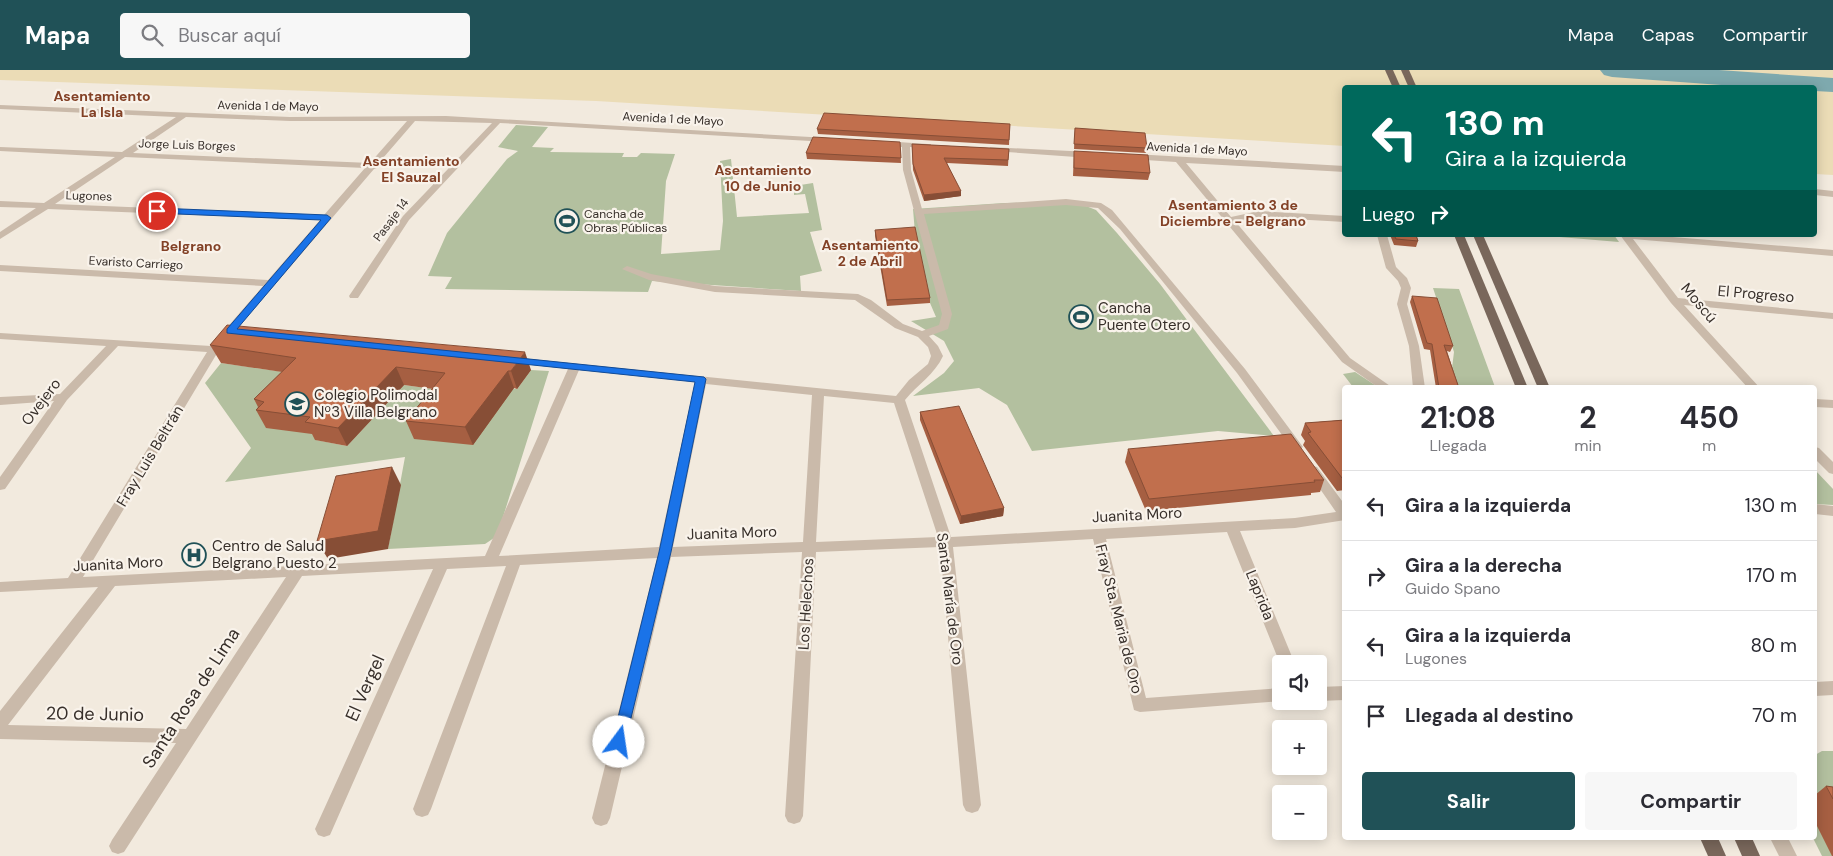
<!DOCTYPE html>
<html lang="es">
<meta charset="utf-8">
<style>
body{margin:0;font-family:"DM Sans",sans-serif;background:#f7f7f7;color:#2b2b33;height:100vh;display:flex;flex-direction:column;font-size:19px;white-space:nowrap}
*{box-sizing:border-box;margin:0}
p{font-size:16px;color:#7c7c81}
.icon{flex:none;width:28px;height:28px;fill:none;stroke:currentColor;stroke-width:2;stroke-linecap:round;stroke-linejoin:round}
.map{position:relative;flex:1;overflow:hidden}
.details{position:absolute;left:1342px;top:315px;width:475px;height:455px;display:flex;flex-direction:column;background:#fff;border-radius:5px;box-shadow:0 2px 12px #0003}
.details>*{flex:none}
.guide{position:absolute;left:1342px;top:15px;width:475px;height:152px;border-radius:5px;box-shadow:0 2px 12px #0003;background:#00695c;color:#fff;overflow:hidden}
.buttons{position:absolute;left:1272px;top:585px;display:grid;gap:10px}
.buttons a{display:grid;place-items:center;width:55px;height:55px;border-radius:5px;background:#fff;box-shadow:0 2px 12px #0003;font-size:25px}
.pin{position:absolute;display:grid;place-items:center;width:42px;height:42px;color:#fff;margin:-21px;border:2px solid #fff;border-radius:50%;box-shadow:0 1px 5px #0007}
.me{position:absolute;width:55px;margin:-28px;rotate:14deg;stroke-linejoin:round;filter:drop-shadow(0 0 4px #0008)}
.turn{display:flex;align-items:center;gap:18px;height:105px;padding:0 20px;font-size:22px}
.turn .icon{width:65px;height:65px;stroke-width:2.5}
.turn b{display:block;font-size:35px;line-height:42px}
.then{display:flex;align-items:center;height:48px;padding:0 20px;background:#0003;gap:10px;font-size:19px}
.eta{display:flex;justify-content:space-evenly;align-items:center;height:85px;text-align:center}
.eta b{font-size:30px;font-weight:700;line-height:35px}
.button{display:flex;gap:10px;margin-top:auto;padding:10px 20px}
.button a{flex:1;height:58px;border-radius:5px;background:#205157;color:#fff;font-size:20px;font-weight:700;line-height:58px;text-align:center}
.button a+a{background:#f7f7f7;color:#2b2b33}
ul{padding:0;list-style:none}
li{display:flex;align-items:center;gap:15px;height:70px;padding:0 20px;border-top:1px solid #e1e1e2}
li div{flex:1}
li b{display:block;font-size:19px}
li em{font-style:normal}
header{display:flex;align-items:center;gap:30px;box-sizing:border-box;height:70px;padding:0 25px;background:#205157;color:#fff}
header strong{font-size:24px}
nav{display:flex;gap:28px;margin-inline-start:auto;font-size:18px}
.search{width:350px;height:45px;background:#f7f7f7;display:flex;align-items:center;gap:12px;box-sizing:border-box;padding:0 18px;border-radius:5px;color:#7c7c81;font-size:19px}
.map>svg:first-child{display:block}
.green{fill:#b3c09f}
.sand{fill:#ebdcb6}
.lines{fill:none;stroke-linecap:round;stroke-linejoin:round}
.river{fill:#7ea9ae;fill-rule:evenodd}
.street{fill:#cabaaa;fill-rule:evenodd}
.primary{fill:#79675b;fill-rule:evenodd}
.wall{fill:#a65f42}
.shaded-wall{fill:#874e36}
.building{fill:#c16f4d;stroke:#874e36}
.route{fill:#1a73e8;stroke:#114b97}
.labels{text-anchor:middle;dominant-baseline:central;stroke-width:4.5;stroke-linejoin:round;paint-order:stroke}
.far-street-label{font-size:12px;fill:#372f2a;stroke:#f9f3eb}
.far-poi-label{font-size:12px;fill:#372f2a;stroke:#f9f3eb;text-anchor:start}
.far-neighbourhood-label{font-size:14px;font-weight:bold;fill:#834126;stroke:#f9f3eb}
.street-label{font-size:15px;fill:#372f2a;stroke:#f9f3eb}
.poi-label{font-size:15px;fill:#372f2a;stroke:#f9f3eb;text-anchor:start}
.near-street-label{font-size:18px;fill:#372f2a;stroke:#f9f3eb}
</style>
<header>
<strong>Mapa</strong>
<div class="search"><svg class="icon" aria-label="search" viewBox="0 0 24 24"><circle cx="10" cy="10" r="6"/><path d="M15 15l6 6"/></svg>Buscar aquí</div>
<nav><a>Mapa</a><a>Capas</a><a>Compartir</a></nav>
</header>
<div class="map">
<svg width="1833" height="786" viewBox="0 0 1833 786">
<rect width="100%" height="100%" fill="#f2eade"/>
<g class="green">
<polygon points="516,55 548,57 532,77 554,78 550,82 624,83 622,87 637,87 641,83 675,84 666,111 661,184 720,180 723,151 720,91 731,89 737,147 809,143 805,124 794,125 794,116 813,113 822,160 810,162 822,201 800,206 801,221 652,211 648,222 445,219 452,207 428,206 447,163 507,89 518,81 498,77"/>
<polygon points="1076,132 1096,140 1117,163 1160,214 1274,366 1218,361 1032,381 1007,335 979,318 913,326 944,303 954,291 944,271 911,251 936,247 930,233 915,163 913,139 1004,133"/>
<polygon points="1536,165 1614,165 1619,172"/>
<polygon points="1433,218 1459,219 1495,317 1458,317 1452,298 1454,282"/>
<polygon points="221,293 341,310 316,370 347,376 404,315 449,321 458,312 517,319 531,300 549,301 497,466 485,474 388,479 405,387 225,412 251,378 205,313"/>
<polygon points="1355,302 1378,317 1353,317 1343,304"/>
<polygon points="1815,400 1833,419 1833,435 1815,434"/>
<polygon points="1822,681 1833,681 1833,786 1822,786 1813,768 1815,768 1815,685"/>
</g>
<polygon class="sand" points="0,0 1833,0 1833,105 1815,104 1815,18 1345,18 1345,76 596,31 0,10"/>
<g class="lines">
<polygon class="river" points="1600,0 1719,0 1833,8 1833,22 1815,21 1815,18 1762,18 1612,7 1604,5"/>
<g class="street">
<path d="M0 35 290 47 446 46 828 68 832 70 828 72 500 53 409 150 358 228H350L349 226 403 146 492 53 415 51 377 95V98L374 99 219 280 83 507 485 486 568 299 507 292 505 290 511 287 896 326 909 310 928 294 931 286 928 277 918 267 895 258 855 230 715 222 649 210 622 199 627 196 651 204 715 216 858 224 871 230 903 254 922 261 939 255 942 244 903 100 902 77 883 75 879 73 883 71 928 74H931V78L910 77 911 100 922 139 1066 129 1101 133 1112 140 1245 299 1303 377 1297 381 1293 380 1237 303 1120 159 1098 138 1066 135 924 144 952 244 948 259 929 266 938 276 943 286C935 304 917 315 905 330L951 467 1295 448 1336 442 1307 400 1313 396 1317 397 1345 435V450L1295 458 1240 461 1295 594H1281V596L1227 462 1106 469 1146 628 1281 618 1282 631 1140 642 1134 640 1093 469 953 477 981 735 978 741 972 743 966 741 963 735 940 477 816 482 803 746 800 752 794 754 788 752 785 746 802 482 671 487 610 748 607 754 601 756 595 754 592 748 657 488 520 495 431 739 428 745 422 747 416 745 413 739 506 496 447 499 330 765 324 767 318 765 315 759 433 499 302 506 124 782 118 784 112 782 109 776 112 770 176 673 0 669V641L98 517 0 522V512L68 508 207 282 118 276 67 330 5 419 0 420V407L54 331 0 335V327L60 324 106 276 0 269V263L211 276 263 216 0 201V195L268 210 320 150 48 139 0 169V162L36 138 0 137V131L44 133 115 87 0 81V77L122 82 176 47 0 39ZM186 47 290 51H407L370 93 133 83ZM125 87 365 98 324 145 55 134ZM579 300 695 312 659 477 499 486ZM706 314 812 325 803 472 673 477ZM824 326 894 333 938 467 816 472ZM286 507 186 659 8 655 115 516Z"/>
<polygon points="990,77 1090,82 1094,85 1090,88 993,81 989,79"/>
<polygon points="1133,84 1345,96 1345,102 1186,93 1231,147 1259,141 1345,146 1345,152 1259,147 1235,151 1350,288 1393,318 1379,318 1342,292 1176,92 1130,89 1129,87"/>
<polygon points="1815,119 1833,121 1833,127 1815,125"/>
<polygon points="1377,165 1387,165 1396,197 1407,208 1411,218 1407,234 1419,276 1425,318 1413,318 1409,276 1397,234 1401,218 1398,211 1386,198"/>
<polygon points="1620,165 1648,165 1833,180 1833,186 1633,169 1678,228 1833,243 1833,249 1684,235 1760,318 1748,318 1671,233"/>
<polygon points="1815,329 1833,330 1833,338 1815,337"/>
<polygon points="1815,377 1819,378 1833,392 1833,404 1829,403 1815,389"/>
<polygon points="1815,434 1833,436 1833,446 1815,444"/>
<polygon points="1833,611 1833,625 1815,626 1815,612"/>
<polygon points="1345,616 1345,630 1319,631 1319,617"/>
<polygon points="1770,768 1788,768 1797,786 1779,786"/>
</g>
<g class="primary">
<polygon points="1385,0 1393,0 1401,18 1393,18"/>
<polygon points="1401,0 1409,0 1417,18 1409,18"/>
<polygon points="1454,165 1464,165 1528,318 1516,318"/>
<polygon points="1473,165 1483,165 1550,318 1538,318"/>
<polygon points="1700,768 1718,768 1726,786 1708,786"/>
<polygon points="1734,768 1752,768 1760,786 1742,786"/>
</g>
</g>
<g class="wall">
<polygon points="1010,54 1009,75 818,64 817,59"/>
<polygon points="1075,58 1147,78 1146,83 1074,79"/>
<polygon points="900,72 901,93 807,89 806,83"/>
<polygon points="912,74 1009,79 1008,96 947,93 961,126 924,131 913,100"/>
<polygon points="1074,81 1150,103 1148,110 1073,106"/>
<polygon points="875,160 930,228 930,233 887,236 875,166"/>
<polygon points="1390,165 1416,165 1418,171 1416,177 1394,175"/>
<polygon points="1412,226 1453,276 1450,282 1447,281 1459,318 1436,318 1430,280 1424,279 1410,232"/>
<polygon points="210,275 531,300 517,319 514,318 473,375 414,369 406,351 433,319 404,315 347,376 315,370 312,364 266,358 256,340 258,337 254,329 282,302 221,293"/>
<polygon points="920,342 1004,438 1003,446 960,454 920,350"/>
<polygon points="1345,350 1345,420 1337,421 1303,375 1305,371 1301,365 1305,353"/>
<polygon points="1128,379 1324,410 1320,422 1311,423 1311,425 1146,441 1125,392"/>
<polygon points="1826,716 1833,717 1833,786 1832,786 1815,752 1815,725"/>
</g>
<g class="shaded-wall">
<polygon points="961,121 961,126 924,131 924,125"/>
<polygon points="525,282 531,300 517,319 511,301"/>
<polygon points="396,297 404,315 347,376 338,358"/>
<polygon points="508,301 514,318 473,375 465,357"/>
<polygon points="392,397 401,415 388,479 328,489 317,471"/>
<polygon points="1004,438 1003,446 960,454 961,446"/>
</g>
<g class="building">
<polygon points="824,43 1010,54 1009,70 817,59"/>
<polygon points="1075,58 1145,63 1147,78 1074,74"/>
<polygon points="813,67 900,72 901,88 806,83"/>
<polygon points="912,74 1009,79 1008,90 944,88 961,121 924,125 913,94"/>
<polygon points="1074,81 1148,85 1150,103 1074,98"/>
<polygon points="915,157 930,228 887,230 875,160"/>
<polygon points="1394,165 1416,165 1418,171 1396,169"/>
<polygon points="1412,226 1437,228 1453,276 1444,275 1459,318 1439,318 1432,274 1427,273"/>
<polygon points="227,255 525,282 511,301 508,301 465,357 406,351 445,303 396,297 338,358 305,352 310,347 256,340 264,332 254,329 296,288 210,275"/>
<polygon points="959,336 1004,438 961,446 920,342"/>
<polygon points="1345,350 1345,408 1342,408 1308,363 1311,362 1305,353"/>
<polygon points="1291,364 1324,410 1314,410 1315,412 1149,429 1128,379"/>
<polygon points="392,397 378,461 317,471 336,406"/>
<polygon points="1826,716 1833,717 1833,729"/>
</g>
<polygon class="route" points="157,138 327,145 331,148 237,259 704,307 706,309 671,482 624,677 619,678 614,677 612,672 659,482 695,312 227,263 227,259 321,150 154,143 153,141"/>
<defs>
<g id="stadium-ring" transform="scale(1.25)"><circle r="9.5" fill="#f9f3eb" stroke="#205157" stroke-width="1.5"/><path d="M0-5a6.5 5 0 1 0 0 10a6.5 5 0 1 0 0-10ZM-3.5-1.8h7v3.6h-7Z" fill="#205157"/></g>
<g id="school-ring" transform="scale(1.25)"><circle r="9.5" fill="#f9f3eb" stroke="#205157" stroke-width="1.5"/><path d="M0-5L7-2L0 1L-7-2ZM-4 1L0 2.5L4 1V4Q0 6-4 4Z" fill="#205157"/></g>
<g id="hospital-ring" transform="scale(1.25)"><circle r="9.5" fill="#f9f3eb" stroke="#205157" stroke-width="1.5"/><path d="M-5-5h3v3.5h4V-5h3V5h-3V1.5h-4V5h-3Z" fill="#205157"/></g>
</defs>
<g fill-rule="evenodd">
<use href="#stadium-ring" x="567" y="151"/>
<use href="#stadium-ring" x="1081" y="247"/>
<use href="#school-ring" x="297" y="334"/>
<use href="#hospital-ring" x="194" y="485"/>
</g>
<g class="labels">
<g class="far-street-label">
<text transform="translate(268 36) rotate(1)">Avenida 1 de Mayo</text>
<text transform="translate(673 49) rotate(3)">Avenida 1 de Mayo</text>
<text transform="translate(187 75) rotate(2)">Jorge Luis Borges</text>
<text transform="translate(1197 79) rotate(3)">Avenida 1 de Mayo</text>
<text transform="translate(89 126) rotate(2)">Lugones</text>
<text transform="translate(391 150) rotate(-53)">Pasaje 14</text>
<text transform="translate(136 193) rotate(3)">Evaristo Carriego</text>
</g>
<g class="far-poi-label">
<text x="584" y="144">Cancha de<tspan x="584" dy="14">Obras Públicas</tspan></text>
</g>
<g class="far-neighbourhood-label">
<text x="102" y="26">Asentamiento<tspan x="102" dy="16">La Isla</tspan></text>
<text x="411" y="91">Asentamiento<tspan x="411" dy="16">El Sauzal</tspan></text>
<text x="763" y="100">Asentamiento<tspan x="763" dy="16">10 de Junio</tspan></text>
<text x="1233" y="135">Asentamiento 3 de<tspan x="1233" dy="16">Diciembre - Belgrano</tspan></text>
<text x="870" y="175">Asentamiento<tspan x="870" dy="16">2 de Abril</tspan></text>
<text x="191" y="176">Belgrano</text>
</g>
<g class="street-label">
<text transform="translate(1756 224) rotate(5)">El Progreso</text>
<text transform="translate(1699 233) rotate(50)">Moscú</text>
<text transform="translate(41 332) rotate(-53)">Ovejero</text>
<text transform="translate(150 386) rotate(-59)">Fray Luis Beltrán</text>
<text transform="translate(1137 445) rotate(-3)">Juanita Moro</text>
<text transform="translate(732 463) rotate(-2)">Juanita Moro</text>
<text transform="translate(118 494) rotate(-3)">Juanita Moro</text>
<text transform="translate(1260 525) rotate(68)">Laprida</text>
<text transform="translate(950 529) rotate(83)">Santa María de Oro</text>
<text transform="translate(806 534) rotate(-87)">Los Helechos</text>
<text transform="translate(1119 549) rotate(76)">Fray Sta. Maria de Oro</text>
</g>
<g class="poi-label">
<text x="1098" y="238">Cancha<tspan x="1098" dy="17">Puente Otero</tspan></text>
<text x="314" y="325">Colegio Polimodal<tspan x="314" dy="17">Nº3 Villa Belgrano</tspan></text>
<text x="212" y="476">Centro de Salud<tspan x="212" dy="17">Belgrano Puesto 2</tspan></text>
</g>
<g class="near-street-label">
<text transform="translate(365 618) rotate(-66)">El Vergel</text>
<text transform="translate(191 628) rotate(-57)">Santa Rosa de Lima</text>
<text transform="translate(95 644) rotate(1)">20 de Junio</text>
</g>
</g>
</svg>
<div class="buttons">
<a><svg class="icon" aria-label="sound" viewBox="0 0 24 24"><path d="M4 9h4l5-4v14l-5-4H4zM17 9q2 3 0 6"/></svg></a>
<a>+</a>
<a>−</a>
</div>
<div class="pin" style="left:157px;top:141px;background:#d93025"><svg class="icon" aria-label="arrive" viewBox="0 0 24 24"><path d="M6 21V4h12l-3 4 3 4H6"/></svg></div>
<svg class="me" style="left:619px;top:672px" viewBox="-20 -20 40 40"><circle r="19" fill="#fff"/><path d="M0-13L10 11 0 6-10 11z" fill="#1a73e8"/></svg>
<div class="guide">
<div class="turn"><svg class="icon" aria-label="left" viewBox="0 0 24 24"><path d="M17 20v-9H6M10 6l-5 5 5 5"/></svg><div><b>130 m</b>Gira a la izquierda</div></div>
<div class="then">Luego<svg class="icon" aria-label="right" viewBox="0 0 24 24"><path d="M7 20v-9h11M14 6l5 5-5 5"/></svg></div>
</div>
<section class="details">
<div class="eta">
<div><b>21:08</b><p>Llegada</p></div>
<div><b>2</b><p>min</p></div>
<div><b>450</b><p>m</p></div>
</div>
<ul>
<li><svg class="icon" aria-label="left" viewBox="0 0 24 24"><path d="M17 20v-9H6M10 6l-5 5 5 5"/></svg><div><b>Gira a la izquierda</b></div><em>130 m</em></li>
<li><svg class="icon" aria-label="right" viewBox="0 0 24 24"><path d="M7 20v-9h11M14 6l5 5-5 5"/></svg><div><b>Gira a la derecha</b><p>Guido Spano</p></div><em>170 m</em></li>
<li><svg class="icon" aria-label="left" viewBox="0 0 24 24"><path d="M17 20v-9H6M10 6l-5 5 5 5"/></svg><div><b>Gira a la izquierda</b><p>Lugones</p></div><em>80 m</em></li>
<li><svg class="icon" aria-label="arrive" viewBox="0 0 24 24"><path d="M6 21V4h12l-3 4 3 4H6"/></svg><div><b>Llegada al destino</b></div><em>70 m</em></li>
</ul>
<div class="button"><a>Salir</a><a>Compartir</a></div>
</section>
</div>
